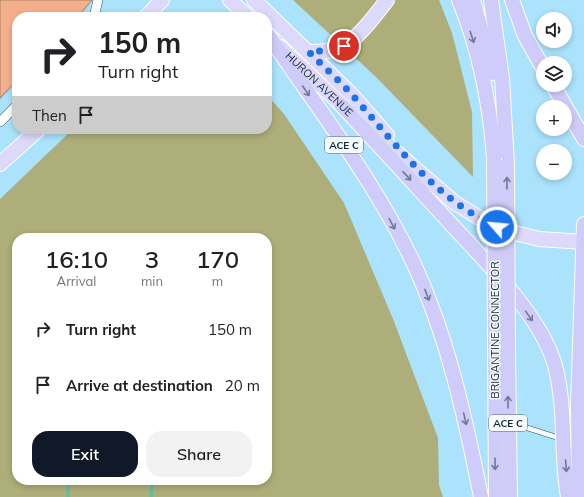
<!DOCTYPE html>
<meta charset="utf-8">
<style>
body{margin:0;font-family:Mulish,sans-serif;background:#f2f2f2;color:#202124;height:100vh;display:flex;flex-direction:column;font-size:15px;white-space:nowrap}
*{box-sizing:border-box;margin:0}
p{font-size:13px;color:#757577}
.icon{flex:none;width:22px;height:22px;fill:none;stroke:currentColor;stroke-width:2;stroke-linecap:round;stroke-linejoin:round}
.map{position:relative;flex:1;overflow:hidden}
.sheet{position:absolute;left:12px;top:233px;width:260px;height:252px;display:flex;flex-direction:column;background:#fff;border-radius:16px;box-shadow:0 2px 6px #0003}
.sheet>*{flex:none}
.top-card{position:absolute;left:12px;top:12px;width:260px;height:122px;border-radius:16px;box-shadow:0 2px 6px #0003;background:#fff;color:#202124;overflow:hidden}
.fabs{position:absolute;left:536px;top:12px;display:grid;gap:8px}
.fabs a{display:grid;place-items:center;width:36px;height:36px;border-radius:50%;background:#fff;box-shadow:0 2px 6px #0003;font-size:20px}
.pin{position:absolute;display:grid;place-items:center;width:34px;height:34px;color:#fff;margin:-17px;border:2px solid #fff;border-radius:50%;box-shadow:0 1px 4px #0007}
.me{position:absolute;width:44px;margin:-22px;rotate:297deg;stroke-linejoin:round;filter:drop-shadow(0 0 3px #0008)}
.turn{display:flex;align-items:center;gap:14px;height:84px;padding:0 20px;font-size:18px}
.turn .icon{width:52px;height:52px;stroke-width:2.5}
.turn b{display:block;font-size:28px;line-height:34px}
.then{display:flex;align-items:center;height:38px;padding:0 20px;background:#0003;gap:8px;font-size:15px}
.eta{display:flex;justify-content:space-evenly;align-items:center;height:68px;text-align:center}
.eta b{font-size:24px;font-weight:600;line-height:28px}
.action{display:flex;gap:8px;margin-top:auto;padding:8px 20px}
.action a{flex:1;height:46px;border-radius:16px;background:#111827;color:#fff;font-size:16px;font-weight:600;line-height:46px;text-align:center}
.action a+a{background:#f2f2f2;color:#202124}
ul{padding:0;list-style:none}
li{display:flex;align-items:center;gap:12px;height:56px;padding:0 20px}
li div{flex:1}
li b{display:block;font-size:15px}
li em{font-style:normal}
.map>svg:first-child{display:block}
.green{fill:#adae79;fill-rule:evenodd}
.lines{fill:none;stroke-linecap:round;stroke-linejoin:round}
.stream{stroke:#67bc9e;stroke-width:3.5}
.building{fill:#f4b08b;stroke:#a97c64;filter:url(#shadow)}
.service-casing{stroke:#24586e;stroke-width:6}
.minor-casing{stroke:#24586e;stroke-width:10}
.primary-casing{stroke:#fff;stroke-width:16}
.trunk-casing{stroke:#fff;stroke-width:16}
.service{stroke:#fff;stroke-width:4.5}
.minor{stroke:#fff;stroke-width:9}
.primary{stroke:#dcd9fb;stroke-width:14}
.trunk{stroke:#d0ccfa;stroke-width:14}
.trunk-bridge-casing{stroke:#fff;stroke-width:16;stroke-linecap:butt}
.trunk-bridge{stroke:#d0ccfa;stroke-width:14}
.oneway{stroke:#707a95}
.route{stroke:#1a73e8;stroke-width:7;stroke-dasharray:0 12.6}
.labels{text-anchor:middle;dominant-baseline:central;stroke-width:3;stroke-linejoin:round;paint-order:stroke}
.shield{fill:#f5fafd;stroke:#55666e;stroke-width:1}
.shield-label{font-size:10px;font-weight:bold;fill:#112730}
.street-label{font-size:11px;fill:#112730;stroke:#f5fafd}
</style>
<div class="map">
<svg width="584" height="497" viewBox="0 0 584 497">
<defs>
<filter id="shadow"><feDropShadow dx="-3.5" dy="3.5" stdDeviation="1" flood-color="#0004"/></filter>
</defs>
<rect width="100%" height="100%" fill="#abe2fc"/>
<g class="green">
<polygon points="293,0 439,0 452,33 472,112 473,177 376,77"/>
<path d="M267 95 284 114 344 203 393 319 438 438 439 485 443 497H0V199L73 129H267ZM17 238H267V480H17Z"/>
</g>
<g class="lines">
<g class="stream">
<polyline points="62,480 68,480"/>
<polyline points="68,497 68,480"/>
<polyline points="151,497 152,480"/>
</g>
</g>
<polygon class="building" points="0,0 92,0 77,17 17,17 17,80 0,98"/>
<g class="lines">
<g class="service-casing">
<polyline id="service" points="512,423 562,439"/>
</g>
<g class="minor-casing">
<g id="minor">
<polyline points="94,17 98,0"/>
<polyline points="0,122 17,105"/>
</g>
</g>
<g class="primary-casing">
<g id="primary">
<polyline points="230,0 248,17"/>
<polyline points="254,0 353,96 387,135"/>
<polyline points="146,17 162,0"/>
<path id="s1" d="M280 47 351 114"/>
<path d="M309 52C319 52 330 52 339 48 356 42 376 14 387 0"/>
<polyline points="372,131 455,203 486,222 507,231 539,239 584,242"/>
<polyline points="0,164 39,129"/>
</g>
</g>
<g class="trunk-casing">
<g id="trunk">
<path d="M459 0C480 51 490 103 494 158"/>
<polyline points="473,0 493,73"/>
<polyline points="491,0 502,78 507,164"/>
<polyline points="512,0 525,36 543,68"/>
<path d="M269 36C318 109 374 180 412 260 447 334 465 416 481 497"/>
<polyline points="553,85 584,139"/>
<path d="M342 106C379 145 415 185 451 224 485 261 539 314 554 362 567 406 560 452 568 497"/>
<polyline points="495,341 496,497"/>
<polyline points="508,348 510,497"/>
<polyline points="579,497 578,405 584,224"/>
</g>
</g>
<use href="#service" class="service"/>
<use href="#minor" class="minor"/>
<use href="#primary" class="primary"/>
<use href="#trunk" class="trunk"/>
<g class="trunk-bridge-casing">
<g id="trunk-bridge">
<polyline points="494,158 495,341"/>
<polyline points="507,164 508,348"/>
</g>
</g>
<use href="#trunk-bridge" class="trunk-bridge"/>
</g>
<defs><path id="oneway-shaft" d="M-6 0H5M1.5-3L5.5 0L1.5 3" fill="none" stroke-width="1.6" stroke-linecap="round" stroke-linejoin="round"/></defs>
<g class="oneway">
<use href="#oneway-shaft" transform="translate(472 37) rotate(72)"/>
<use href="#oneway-shaft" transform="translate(306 91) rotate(56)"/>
<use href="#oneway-shaft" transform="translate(407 176) rotate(47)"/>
<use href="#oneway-shaft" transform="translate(507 183) rotate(-90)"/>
<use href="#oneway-shaft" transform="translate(392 224) rotate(62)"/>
<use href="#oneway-shaft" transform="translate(427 295) rotate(69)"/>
<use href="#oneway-shaft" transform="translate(529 316) rotate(55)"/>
<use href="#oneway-shaft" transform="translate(508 402) rotate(-90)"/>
<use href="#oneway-shaft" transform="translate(465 419) rotate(77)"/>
<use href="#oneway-shaft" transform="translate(495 464) rotate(90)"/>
<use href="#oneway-shaft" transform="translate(566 466) rotate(86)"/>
</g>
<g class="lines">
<path class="route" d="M344 46 332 50 309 52C324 67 340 81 354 97 399 148 434 197 497 227"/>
</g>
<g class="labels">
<g class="shield">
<rect x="325" y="137" width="38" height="16" rx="3"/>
<rect x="489" y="415" width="38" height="16" rx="3"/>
</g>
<g class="shield-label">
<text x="344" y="145">ACE C</text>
<text x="508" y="423">ACE C</text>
</g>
<g class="street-label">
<text stroke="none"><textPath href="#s1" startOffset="54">HURON AVENUE</textPath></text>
<text transform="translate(495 330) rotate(-90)">BRIGANTINE CONNECTOR</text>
</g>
</g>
</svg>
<div class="fabs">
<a><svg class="icon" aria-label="sound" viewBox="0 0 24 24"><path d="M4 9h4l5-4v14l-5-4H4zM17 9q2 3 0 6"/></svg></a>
<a><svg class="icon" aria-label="layers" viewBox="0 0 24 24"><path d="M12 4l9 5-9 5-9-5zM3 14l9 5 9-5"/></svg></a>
<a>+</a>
<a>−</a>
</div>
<div class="pin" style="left:344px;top:46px;background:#d93025"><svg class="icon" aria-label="arrive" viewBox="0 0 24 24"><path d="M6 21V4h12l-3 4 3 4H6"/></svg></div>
<svg class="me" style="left:497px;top:227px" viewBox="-20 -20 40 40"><circle r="17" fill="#1a73e8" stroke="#fff" stroke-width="3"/><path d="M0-11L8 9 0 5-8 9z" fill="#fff"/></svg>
<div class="top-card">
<div class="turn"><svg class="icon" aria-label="right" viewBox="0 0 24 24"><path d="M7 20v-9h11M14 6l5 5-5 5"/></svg><div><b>150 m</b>Turn right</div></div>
<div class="then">Then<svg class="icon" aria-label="arrive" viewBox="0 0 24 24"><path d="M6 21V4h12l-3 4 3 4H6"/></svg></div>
</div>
<section class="sheet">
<div class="eta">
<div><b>16:10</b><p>Arrival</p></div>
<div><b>3</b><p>min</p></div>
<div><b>170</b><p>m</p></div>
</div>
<ul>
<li><svg class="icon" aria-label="right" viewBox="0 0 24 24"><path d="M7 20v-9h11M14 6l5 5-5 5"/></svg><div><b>Turn right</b></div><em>150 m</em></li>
<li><svg class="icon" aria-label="arrive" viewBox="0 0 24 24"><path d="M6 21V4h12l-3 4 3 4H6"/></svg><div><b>Arrive at destination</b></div><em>20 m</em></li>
</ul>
<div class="action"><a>Exit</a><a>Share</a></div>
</section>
</div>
